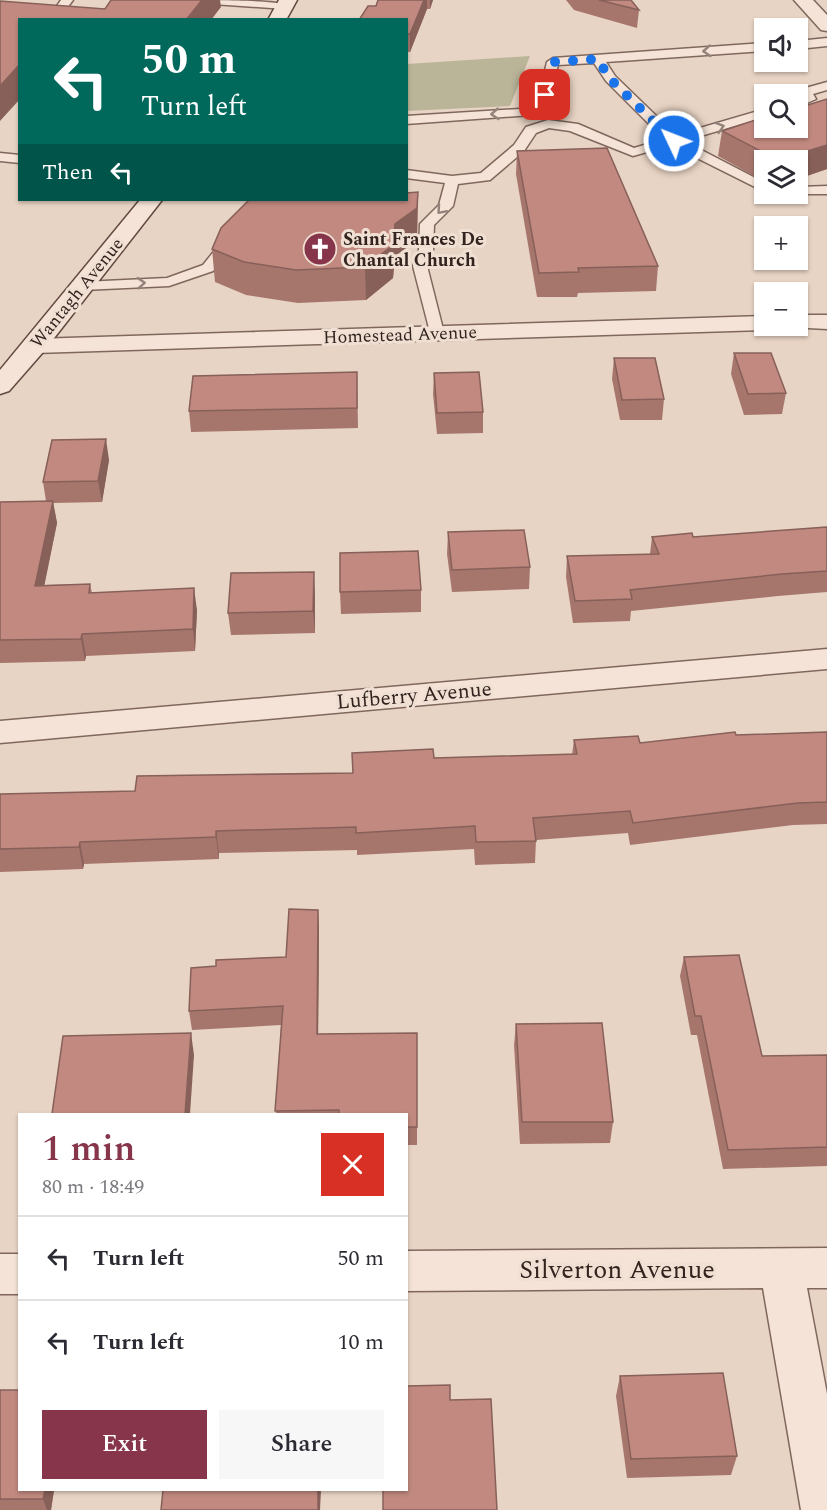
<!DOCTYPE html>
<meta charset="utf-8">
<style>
body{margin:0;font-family:Spectral,serif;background:#f7f7f7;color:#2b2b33;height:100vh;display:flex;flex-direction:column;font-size:22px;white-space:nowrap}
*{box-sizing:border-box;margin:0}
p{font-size:20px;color:#7c7c81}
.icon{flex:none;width:33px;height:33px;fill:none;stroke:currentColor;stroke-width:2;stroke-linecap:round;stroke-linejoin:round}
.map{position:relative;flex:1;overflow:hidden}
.panel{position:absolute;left:18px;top:1113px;width:390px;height:378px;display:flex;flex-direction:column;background:#fff;border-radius:0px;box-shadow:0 2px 4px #0004}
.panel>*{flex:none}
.top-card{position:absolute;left:18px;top:18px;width:390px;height:183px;border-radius:0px;box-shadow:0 2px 4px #0004;background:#00695c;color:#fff;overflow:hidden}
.fabs{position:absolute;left:754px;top:18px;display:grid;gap:12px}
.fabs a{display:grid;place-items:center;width:54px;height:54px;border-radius:0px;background:#fff;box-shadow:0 2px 4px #0004;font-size:30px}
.pin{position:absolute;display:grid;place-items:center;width:51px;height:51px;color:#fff;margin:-26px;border-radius:12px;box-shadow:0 3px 9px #0006}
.me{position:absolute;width:66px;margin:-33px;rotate:313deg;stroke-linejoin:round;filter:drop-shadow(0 0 4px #0008)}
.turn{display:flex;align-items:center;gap:21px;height:126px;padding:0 24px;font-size:27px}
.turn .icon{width:78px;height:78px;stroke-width:2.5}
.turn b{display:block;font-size:42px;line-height:51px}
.then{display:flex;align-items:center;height:57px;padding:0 24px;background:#0003;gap:12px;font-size:22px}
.round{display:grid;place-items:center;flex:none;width:63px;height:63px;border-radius:0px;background:#f7f7f7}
.head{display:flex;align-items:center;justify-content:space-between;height:102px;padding:0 24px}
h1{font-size:36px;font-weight:600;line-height:45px;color:#87354b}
.primary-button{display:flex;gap:12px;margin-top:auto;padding:12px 24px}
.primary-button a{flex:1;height:69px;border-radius:0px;background:#87354b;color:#fff;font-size:24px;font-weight:600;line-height:69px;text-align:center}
.primary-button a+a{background:#f7f7f7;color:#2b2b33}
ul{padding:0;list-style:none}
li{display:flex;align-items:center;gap:18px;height:84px;padding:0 24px;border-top:2px solid #e1e1e2}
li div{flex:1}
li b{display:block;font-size:22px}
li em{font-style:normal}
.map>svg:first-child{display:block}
.cemetery{fill:#bab598}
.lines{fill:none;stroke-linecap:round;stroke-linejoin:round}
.lane-casing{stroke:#80675d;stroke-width:3}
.street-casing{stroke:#80675d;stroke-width:3}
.secondary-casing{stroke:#624840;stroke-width:3}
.lane{fill:#f4e3d6;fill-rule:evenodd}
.street{fill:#f4e3d6;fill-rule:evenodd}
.secondary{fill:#f4e3d6;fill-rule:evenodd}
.wall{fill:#a6766d}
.shaded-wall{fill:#876059}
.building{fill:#c1897f;stroke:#876059;stroke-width:1.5}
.oneway{stroke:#93837a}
.route{stroke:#1a73e8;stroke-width:10;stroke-dasharray:0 18}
.labels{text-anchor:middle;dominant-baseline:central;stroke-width:6;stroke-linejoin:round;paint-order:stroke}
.far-poi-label{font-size:18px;font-weight:bold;fill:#32231f;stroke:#f0e0d3;text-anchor:start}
.far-street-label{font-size:18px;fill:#32231f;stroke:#f0e0d3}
.street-label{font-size:21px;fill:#32231f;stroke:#f0e0d3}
.near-street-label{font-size:26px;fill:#32231f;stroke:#f0e0d3}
</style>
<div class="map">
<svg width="827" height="1510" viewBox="0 0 827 1510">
<rect width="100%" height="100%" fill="#e8d4c4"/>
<polygon class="cemetery" points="530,56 510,106 407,111 407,64"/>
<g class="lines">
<g class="lane-casing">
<g id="lane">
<polygon points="61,0 73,0 61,16 57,17 0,13 0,7 54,10"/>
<path d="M192 0C211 0 279 0 291 6L285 9 198 3Z"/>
<polygon points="827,38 827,46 798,49 798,41"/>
<polygon points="765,43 765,51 606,62 615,76 676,135 765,109 765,117 684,141 765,183 765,192 671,145 633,156 570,131 549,128 536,133 524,151 490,180 458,184 453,206 434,225 433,250 427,266 444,333 441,336 431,336 413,266 419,250 420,224 439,205 445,183 406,178 406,170 452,176 481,173 514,145 526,127 548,120 578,124 634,148 664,139 606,81 594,63 558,65 545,114 406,124 406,116 536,108 547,62 553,58"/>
<polygon points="827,82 827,90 813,94 816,99 798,107 798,99 803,97 800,92 802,89"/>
<polygon points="0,153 20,155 20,163 0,161"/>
<polygon points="827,186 827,194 793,194 798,194 798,187"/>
<polygon points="255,200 269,200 213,271 169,286 83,290 76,286 83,282 167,278 203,265"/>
</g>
</g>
<g class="street-casing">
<g id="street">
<polygon points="794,0 813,0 827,15 827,31 821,30"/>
<polygon points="798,315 827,315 827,329 789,327 788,326 798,326"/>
<polygon points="765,316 765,326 775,326 774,328 765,330 35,353 26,351 23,346 26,341 35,339"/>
<polygon points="827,649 827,669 0,743 0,721"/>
<polygon points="827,1248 827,1288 807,1288 827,1394 827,1510 801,1510 763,1288 406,1291 406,1251"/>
<rect x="0" y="1254" width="20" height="40"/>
</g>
</g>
<g class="secondary-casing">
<g id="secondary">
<polygon points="279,0 297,0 286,20 268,20"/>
<polygon points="140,200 162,200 44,351 9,391 0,394 0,370"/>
</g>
</g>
<use href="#lane" class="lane"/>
<use href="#street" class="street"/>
<use href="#secondary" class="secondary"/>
</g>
<g class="wall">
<polygon points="378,0 433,0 430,9 427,9 410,52 406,52 406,20 376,6"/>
<polygon points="566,0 631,0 639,10 637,28 574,10"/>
<polygon points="722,131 827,169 798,179 798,160 765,160 765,182 718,156"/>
<polygon points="517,151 658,266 656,291 578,293 577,297 537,297 516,174"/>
<polygon points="418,192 417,240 395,256 393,278 366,300 298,303 246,295 215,282 212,249 266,200"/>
<polygon points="734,353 786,393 782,414 744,415 731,374"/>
<polygon points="614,358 664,399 662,420 620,420 612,379"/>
<polygon points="357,372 358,428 191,432 189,411"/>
<polygon points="434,373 483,412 483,433 437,434 433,394"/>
<polygon points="109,460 102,502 53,503 57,523 44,585 90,584 92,593 197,610 195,651 86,656 85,661 0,663 0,502 46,501 43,482"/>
<polygon points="827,527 827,592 778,596 631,611 630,621 573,623 566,577 567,556 650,554 652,537 693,537"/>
<polygon points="448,532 530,567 529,589 452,592 447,554"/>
<polygon points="421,590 421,612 341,614 340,592"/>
<polygon points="315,593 315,633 231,635 228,613"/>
<polygon points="827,732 827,824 793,825 630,845 628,833 536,840 535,863 475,865 474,849 357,855 357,850 219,853 219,859 84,864 83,869 0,872 0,794 135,791 352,773 434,758 572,755 574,740 640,743 736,735"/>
<polygon points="318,910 319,929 318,1034 417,1033 417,1145 406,1145 406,1114 276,1114 281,1025 192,1030 189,1011 216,966 286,957"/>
<polygon points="684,957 762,1056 827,1055 827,1166 723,1169 697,1035 691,1035 680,976"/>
<polygon points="516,1024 613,1122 610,1143 520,1144 514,1045"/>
<polygon points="620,1376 737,1456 731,1475 627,1478 616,1396"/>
<polygon points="0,1390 54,1490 51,1510 0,1510"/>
</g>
<g class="shaded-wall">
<polygon points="202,0 220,0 221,7 211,20 186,20"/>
<polygon points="424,0 427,0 427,9 410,52 410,34"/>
<polygon points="430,0 433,0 430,9"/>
<polygon points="20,64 20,99 0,121 0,86"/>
<polygon points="827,145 827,169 798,179 798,160 778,160"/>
<polygon points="418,192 417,240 395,256 393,278 366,300 365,267"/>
<polygon points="106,439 109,460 102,502 98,481"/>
<polygon points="53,501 57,523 40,607 35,586"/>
<polygon points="314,572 315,593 315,633 313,611"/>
<polygon points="194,588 197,610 195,651 193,629"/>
<polygon points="82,634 86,656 85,661 81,639"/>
<polygon points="216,831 219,853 219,859 216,837"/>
<polygon points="80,842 84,864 83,869 79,847"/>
<polygon points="318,910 319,929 318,1052 317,1034"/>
<polygon points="191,1033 194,1055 190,1114 185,1114"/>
<polygon points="45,1490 54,1490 51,1510 47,1510 43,1499"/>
<polygon points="318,1490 321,1490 320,1510 318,1510"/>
</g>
<g class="building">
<polygon points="111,0 202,0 186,20 20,20 20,64 0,86 0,1 105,9"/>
<polygon points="378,0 424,0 410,34 406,34 406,20 359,20 368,6 376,6"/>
<polygon points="599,0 631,0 639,10"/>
<polygon points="827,99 827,145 778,160 722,131 765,117 765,128 798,128 798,108"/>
<polygon points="607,148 658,266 578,268 579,272 539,273 517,151"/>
<polygon points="418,192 417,208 395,224 393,245 365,267 296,270 244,262 212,249 221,228 249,200 406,200 406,193"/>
<polygon points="734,353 771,353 786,393 748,394"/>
<polygon points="614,358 655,358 664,399 622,400"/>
<polygon points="357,372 357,408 189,411 193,376"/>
<polygon points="479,372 483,412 437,413 434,373"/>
<polygon points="106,439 98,481 43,482 52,440"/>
<polygon points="53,501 35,586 90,584 89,593 194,588 193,629 82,634 81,639 0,640 0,502"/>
<polygon points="827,527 827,571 782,574 630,590 632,599 575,601 567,556 659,554 652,537 692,533 693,537"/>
<polygon points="524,530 530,567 452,570 448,532"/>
<polygon points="418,551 421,590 340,592 340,553"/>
<polygon points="314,572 313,611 228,613 231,573"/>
<polygon points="735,732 736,735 827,732 827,802 798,803 633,823 630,811 533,818 536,841 476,842 475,826 356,833 356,827 216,831 216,837 80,842 79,847 0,849 0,794 135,791 137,776 353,773 352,753 433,749 434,758 577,754 574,740 638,736 640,743"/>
<polygon points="289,909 318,910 317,1034 417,1033 417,1127 406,1127 406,1114 339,1114 339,1110 275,1111 283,1006 189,1011 191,968 216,966 216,960 286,957"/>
<polygon points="739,955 762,1056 827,1055 827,1147 728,1150 701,1016 695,1016 684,957"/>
<polygon points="602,1023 613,1122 522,1122 516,1024"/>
<polygon points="191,1033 185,1114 52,1114 63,1036"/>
<polygon points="723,1373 737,1456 631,1459 620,1376"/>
<polygon points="450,1385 450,1400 491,1399 497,1510 383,1510 383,1490 406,1490 406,1386"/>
<polygon points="0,1390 20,1390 20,1490 45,1490 43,1499 0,1499"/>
<polygon points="163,1490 318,1490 318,1510 161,1510"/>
</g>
<defs><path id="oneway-chevron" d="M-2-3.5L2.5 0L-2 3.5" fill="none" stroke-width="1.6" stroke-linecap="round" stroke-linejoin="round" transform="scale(1.5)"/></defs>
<g class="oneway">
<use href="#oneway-chevron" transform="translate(707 51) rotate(176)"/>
<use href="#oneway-chevron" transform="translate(495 114) rotate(176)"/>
<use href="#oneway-chevron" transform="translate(720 127) rotate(-17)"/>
<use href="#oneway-chevron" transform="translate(441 210) rotate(131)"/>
<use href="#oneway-chevron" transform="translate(141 283) rotate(-3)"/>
</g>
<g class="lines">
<polyline class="route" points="545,95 553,62 598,59 609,78 674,141"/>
</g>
<defs>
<g id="church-disc" transform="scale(1.725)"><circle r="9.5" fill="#87354b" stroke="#f0e0d3"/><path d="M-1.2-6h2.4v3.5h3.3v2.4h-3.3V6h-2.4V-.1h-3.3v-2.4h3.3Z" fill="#fff"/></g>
</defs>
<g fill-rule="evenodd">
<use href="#church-disc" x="320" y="249"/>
</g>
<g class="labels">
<g class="far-poi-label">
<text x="343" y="239">Saint Frances De<tspan x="343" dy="21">Chantal Church</tspan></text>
</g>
<g class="far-street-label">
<text transform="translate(77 293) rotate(-51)">Wantagh Avenue</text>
<text transform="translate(400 335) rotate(-2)">Homestead Avenue</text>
</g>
<g class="street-label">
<text transform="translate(414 696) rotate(-5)">Lufberry Avenue</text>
</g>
<g class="near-street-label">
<text x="617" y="1270">Silverton Avenue</text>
</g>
</g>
</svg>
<div class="fabs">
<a><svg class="icon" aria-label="sound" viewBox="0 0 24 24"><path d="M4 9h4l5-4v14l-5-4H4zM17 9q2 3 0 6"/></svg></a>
<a><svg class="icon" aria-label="search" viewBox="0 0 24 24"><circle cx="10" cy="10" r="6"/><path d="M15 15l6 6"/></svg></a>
<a><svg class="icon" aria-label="layers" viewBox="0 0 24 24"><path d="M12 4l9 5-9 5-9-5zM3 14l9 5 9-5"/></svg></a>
<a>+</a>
<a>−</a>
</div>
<div class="pin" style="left:545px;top:95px;background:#d93025"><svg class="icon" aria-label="arrive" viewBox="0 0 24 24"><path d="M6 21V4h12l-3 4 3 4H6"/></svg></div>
<svg class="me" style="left:674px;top:141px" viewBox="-20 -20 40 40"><circle r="17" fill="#1a73e8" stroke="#fff" stroke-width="3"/><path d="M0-11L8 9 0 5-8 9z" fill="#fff"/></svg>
<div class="top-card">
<div class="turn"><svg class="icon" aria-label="left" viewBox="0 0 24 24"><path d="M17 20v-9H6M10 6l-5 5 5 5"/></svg><div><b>50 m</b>Turn left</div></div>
<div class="then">Then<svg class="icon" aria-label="left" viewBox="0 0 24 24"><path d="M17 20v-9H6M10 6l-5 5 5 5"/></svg></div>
</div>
<section class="panel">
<div class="head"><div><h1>1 min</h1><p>80 m · 18:49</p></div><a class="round" style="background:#d93025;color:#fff"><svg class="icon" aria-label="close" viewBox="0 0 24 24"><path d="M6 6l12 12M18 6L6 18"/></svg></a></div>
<ul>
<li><svg class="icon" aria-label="left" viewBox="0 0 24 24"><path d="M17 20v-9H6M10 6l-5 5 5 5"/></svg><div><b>Turn left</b></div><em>50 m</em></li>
<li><svg class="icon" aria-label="left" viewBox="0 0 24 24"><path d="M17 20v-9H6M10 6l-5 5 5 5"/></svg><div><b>Turn left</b></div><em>10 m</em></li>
</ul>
<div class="primary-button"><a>Exit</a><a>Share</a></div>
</section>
</div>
